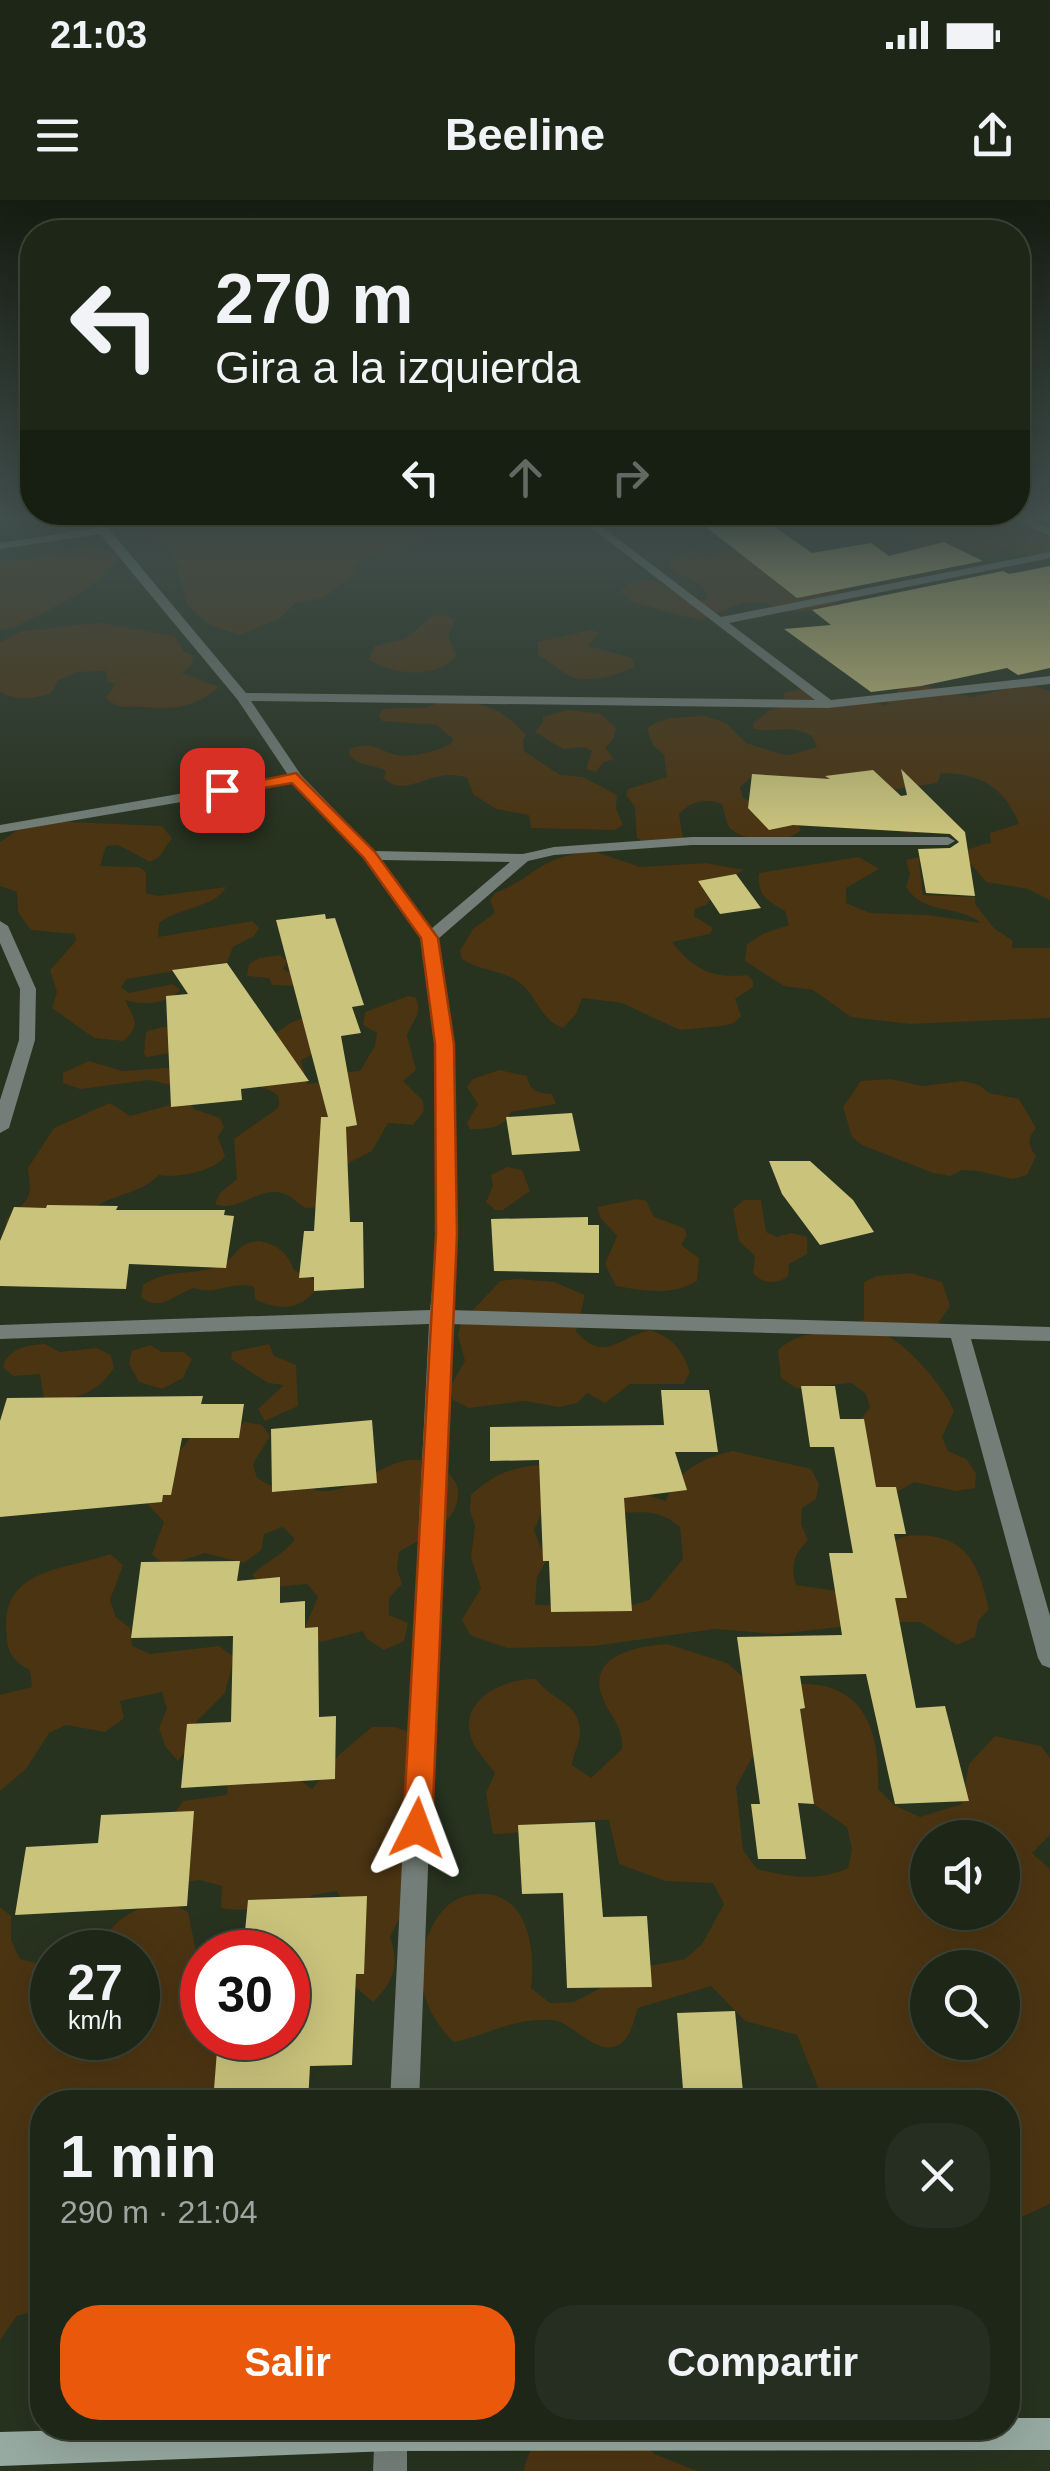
<!DOCTYPE html>
<html lang="es">
<meta charset="utf-8">
<style>
body{margin:0;font-family:Arial,sans-serif;background:#252e20;color:#f1f3f6;height:100vh;display:flex;flex-direction:column;font-size:38px;white-space:nowrap}
*{box-sizing:border-box;margin:0}
p{font-size:32px;color:#a0a5a1}
.icon{flex:none;width:55px;height:55px;fill:none;stroke:currentColor;stroke-width:2;stroke-linecap:round;stroke-linejoin:round}
.map{position:relative;flex:1;overflow:hidden}
.drawer{position:absolute;left:30px;top:1890px;width:990px;height:350px;display:flex;flex-direction:column;background:#1d2617;border-radius:40px;box-shadow:0 10px 40px #0002,0 0 0 2px #3b4336}
.drawer>*{flex:none}
.banner{position:absolute;left:20px;top:20px;width:1010px;height:305px;border-radius:40px;box-shadow:0 10px 40px #0002,0 0 0 2px #3b4336;background:#1d2617;color:#f1f3f6;overflow:hidden}
.controls{position:absolute;left:910px;top:1620px;display:grid;gap:20px}
.controls a{display:grid;place-items:center;width:110px;height:110px;border-radius:50%;background:#1d2617;box-shadow:0 10px 40px #0002,0 0 0 2px #3b4336;font-size:50px}
.speed{position:absolute;left:30px;top:1730px;display:flex;gap:20px;font-size:50px;font-weight:700;text-align:center}
.speed>*{display:grid;place-content:center;width:130px;height:130px;border-radius:50%;background:#1d2617;box-shadow:0 10px 40px #0002,0 0 0 2px #3b4336;line-height:1}
.speed small{font-size:25px;font-weight:400}
.speed .limit{border:15px solid #d22;background:#fff;color:#111}
.pin{position:absolute;display:grid;place-items:center;width:85px;height:85px;color:#fff;margin:-42px;border-radius:20px;box-shadow:0 5px 15px #0006}
.me{position:absolute;width:110px;margin:-55px;rotate:3deg;stroke-linejoin:round;filter:drop-shadow(0 0 8px #0008)}
.turn{display:flex;align-items:center;gap:35px;height:210px;padding:0 30px;font-size:45px}
.turn .icon{width:130px;height:130px;stroke-width:2.5}
.turn b{display:block;font-size:70px;line-height:85px}
.lanes{display:flex;align-items:center;height:95px;padding:0 30px;background:#0003;justify-content:center;gap:50px;direction:ltr}
.lanes .off{opacity:.35}
.round{display:grid;place-items:center;flex:none;width:105px;height:105px;border-radius:40px;background:#252e20}
.overview{display:flex;align-items:center;justify-content:space-between;height:170px;padding:0 30px}
h1{font-size:60px;font-weight:700;line-height:75px}
.primary-button{display:flex;gap:20px;margin-top:auto;padding:20px 30px}
.primary-button a{flex:1;height:115px;border-radius:40px;background:#ea580c;color:#fff;font-size:40px;font-weight:700;line-height:115px;text-align:center}
.primary-button a+a{background:#252e20;color:#f1f3f6}
.status{display:flex;justify-content:space-between;align-items:center;height:70px;padding:0 50px;background:#1d2617;direction:ltr}
.status svg{height:28px;fill:currentColor}
header{display:flex;justify-content:space-between;align-items:center;height:130px;padding:0 30px;background:#1d2617;font-size:45px;font-weight:700}
.map>svg:first-child{display:block}
.green{fill:#4b3412;fill-rule:evenodd}
.building{fill:#cac37c}
.lines{fill:none;stroke-linecap:round;stroke-linejoin:round}
.minor{fill:#727e77;fill-rule:evenodd}
.secondary{fill:#97aaa1;fill-rule:evenodd}
.route{fill:#ea580c;stroke:#983908;stroke-width:2.5}
</style>
<div class="status"><b>21:03</b><svg viewBox="0 0 49 12"><path d="M0 12V9h3v3zM5 12V6h3v6zM10 12V3h3v9zM15 12V0h3v12zM26 1h20v11H26zM47 4h2v5h-2z"/></svg></div>
<header><svg class="icon" aria-label="menu" viewBox="0 0 24 24"><path d="M4 6h16M4 12h16M4 18h16"/></svg>Beeline<svg class="icon" aria-label="share" viewBox="0 0 24 24"><path d="M12 15V3M7 8l5-5 5 5M5 13v7h14v-7"/></svg></header>
<div class="map">
<svg width="1050" height="2271" viewBox="0 0 1050 2271">
<rect width="100%" height="100%" fill="#27321f"/>
<g class="green">
<polygon points="119,316 445,316 422,335 425,342 355,362 355,373 323,398 295,403 280,418 240,435 210,425 187,405 175,357 163,345"/>
<polygon points="891,316 1017,316 1013,323 1016,330 1050,336 1050,355 1027,355 1003,349 980,353 960,345 929,350 911,347 904,340 922,326 890,322"/>
<path d="M91 345 118 354C112 384 42 412 15 427L0 430V361H20Z"/>
<path d="M696 347 701 355 710 356 739 347 836 389 844 397 830 409 793 412H783L765 402H745L700 420 632 402 620 391C656 361 671 403 705 400L708 396 700 384 670 369V361Z"/>
<path d="M443 415 455 421 448 434 456 456C439 479 390 476 369 459L374 446 405 439 433 416Z"/>
<path d="M100 423 175 436 184 452 193 455 192 464 182 473 219 487C197 507 171 511 143 507 128 505 119 511 106 498L115 484 107 481 106 471 77 472 59 480 50 494C32 499 16 501 0 492V442L23 431Z"/>
<path d="M591 430 599 433 588 446 632 458 635 467C617 475 581 487 563 472 555 466 549 461 538 455V442Z"/>
<path d="M918 484 971 497 1026 484 1050 491V700L1028 689 986 682 971 664 919 661 923 695 975 697V704L994 728 1013 741 1012 748H1050V818L910 824 851 817 813 790 784 786 745 761 747 744 765 733 789 725 785 711C767 701 757 695 759 673L859 657 879 669 846 688V703L870 713 928 715 981 723C958 704 924 716 906 687L910 674 906 660C922 656 934 657 950 656 962 654 975 645 991 643L990 633 1019 624C1005 587 979 573 941 573L937 583 871 593 924 632C878 640 841 591 800 579 786 575 766 578 751 577L740 587 743 598 797 624 801 630C788 644 744 643 730 628 725 622 725 612 722 604 706 598 691 601 679 614L683 639 649 644 637 638 635 607 626 595 628 589 667 577 664 555 653 545 647 529 651 525 669 518 705 516 726 523 746 543 778 553 790 555 817 547 812 536C787 523 777 533 754 529L753 524 768 511 786 505 783 493 811 487 830 501 864 500 885 506 900 489Z"/>
<path d="M440 501C482 503 498 504 526 535L523 540 524 551 560 575 583 577 617 595 616 608 623 625 615 630 531 628 529 615 496 609 474 595 467 578C431 565 408 601 384 578L386 571C374 563 358 568 349 554V549C365 543 373 545 387 552 406 561 433 552 451 544L453 539 437 525 382 521 379 516 382 510C403 504 422 514 440 501Z"/>
<polygon points="569,510 601,514 616,528 614,538 605,548 614,559 604,562 596,572 586,569 592,551 585,547 563,549 535,532 543,522 542,517"/>
<path d="M47 621 162 626 172 638 159 657 150 662 118 645 106 646 100 666 139 667 146 672V693L158 696 226 687C216 707 178 708 159 723L158 737 253 721 259 728 254 736 233 747 227 762 127 779 121 787 129 793 173 784 180 790C168 804 142 806 125 800 133 818 143 825 123 841L94 838 52 808 57 792 50 770 76 741 75 734 31 730 18 712 17 692 0 686V642L22 627Z"/>
<path d="M596 652 640 667 706 663 744 670 726 679 706 705 695 709 694 716 713 728 710 734 672 742C693 769 712 779 747 775L753 781V787L735 799 741 816 734 823 722 826 680 830 622 803 582 798 576 814 563 828C539 819 538 797 520 783 499 768 481 772 462 759L460 751 473 729 495 713 490 700 495 693C538 676 541 654 596 652Z"/>
<polygon points="280,755 287,761 283,769 292,774 296,786 272,785 269,778 247,776 249,764 259,758"/>
<path d="M408 796 415 797C424 813 413 819 407 835L416 870 403 881 423 901 424 911 413 925 388 923 372 951 347 964 320 1007 305 1008C297 1003 293 997 285 994 258 984 240 1014 215 1004L220 993 237 979 234 939 278 908C283 894 271 890 260 887L170 885 150 880 80 889 63 883V873L89 861 122 871 180 867 171 853 147 857 144 854 146 832C184 817 232 832 271 837L290 823 309 815 320 851 301 860 307 884C327 883 340 871 360 871L375 846 377 833 363 825 365 812Z"/>
<path d="M499 870 527 876C530 892 538 893 552 894L556 904 511 912C503 929 487 929 470 929L467 923 478 904 467 887 473 879Z"/>
<path d="M891 879 922 886 963 881 979 885 989 893 1019 899 1036 928C1027 939 1028 945 1036 956L1027 975 1012 979 978 971 962 970 950 976 933 973 862 945 852 937 843 907 861 881Z"/>
<path d="M188 900 194 909 220 918 224 927 218 937 225 956C214 972 178 978 159 975 139 995 115 993 94 1008L64 1005 16 1035 5 1028 7 1018C33 996 31 1000 28 968L54 928 110 903 130 916Z"/>
<polygon points="508,967 522,970 530,991 503,1010 495,1010 486,1002 493,986 491,975"/>
<path d="M637 999 646 1001 654 1017 684 1028 687 1035 681 1045 699 1058 697 1081C673 1096 643 1091 616 1086L605 1064 617 1036 600 1017 597 1007Z"/>
<path d="M744 1000H761L766 1032 777 1037 791 1033 807 1037V1054L789 1064 788 1076C777 1085 762 1084 753 1073L755 1056 739 1041 733 1009Z"/>
<path d="M260 1041C279 1046 287 1052 294 1070L314 1080V1092C298 1111 277 1110 255 1099L254 1087C231 1080 217 1096 194 1088 174 1094 161 1113 141 1097L143 1085C169 1067 195 1077 221 1065 239 1056 234 1043 260 1041Z"/>
<path d="M911 1073 942 1082 950 1106 935 1128 885 1135C906 1143 945 1188 954 1211L942 1237 948 1251 966 1259 976 1273 975 1288 956 1291 914 1282C896 1295 883 1296 861 1292V1219L870 1208 866 1194 852 1183 796 1188 781 1178 778 1150C804 1126 836 1137 864 1119V1082L877 1076Z"/>
<path d="M517 1079 554 1082 585 1095 576 1131C604 1164 619 1137 650 1130 673 1138 682 1149 690 1172L684 1184H630L605 1203 587 1193 577 1203 559 1207 524 1201 469 1208 453 1200 450 1187 465 1161 458 1135 461 1123 500 1081Z"/>
<path d="M45 1144 60 1152 97 1148 111 1155 114 1168C95 1196 76 1199 44 1199L40 1174 13 1176 3 1167C8 1148 27 1145 45 1144Z"/>
<polygon points="269,1144 274,1156 296,1165 298,1206 265,1221 258,1209 284,1185 268,1183 231,1159 232,1152"/>
<polygon points="150,1145 162,1152 184,1152 192,1159 183,1178 162,1189 139,1182 129,1164 132,1151"/>
<path d="M245 1222 262 1225 270 1236 253 1264 257 1278 271 1286 287 1276C298 1281 312 1291 322 1291 366 1292 401 1237 445 1270 453 1276 459 1285 458 1296 456 1326 420 1338 399 1352L397 1369 402 1384 389 1398V1415L408 1423 404 1441 384 1450 367 1439 363 1431 321 1442 304 1430 318 1397 307 1384 264 1388 252 1375C267 1360 283 1356 295 1339L283 1327 264 1334 261 1350 244 1363 205 1353 165 1366 152 1354 164 1322 143 1299 193 1234 231 1233Z"/>
<path d="M733 1251 811 1269 819 1284 816 1299 802 1308 801 1324 808 1340C794 1355 790 1365 796 1385L838 1391C858 1375 878 1353 898 1339 907 1334 920 1335 930 1336 972 1341 980 1373 989 1409L978 1421 975 1437 957 1445 920 1422H899L883 1431 840 1427 778 1434 715 1429 594 1446 507 1448 470 1435 462 1420 481 1388 471 1358 475 1326 470 1311 471 1295C491 1276 511 1267 539 1265L552 1276 547 1301 534 1330 546 1361 537 1377 535 1405 630 1406 649 1400 683 1359 680 1327C647 1299 626 1323 592 1306L647 1289V1295L666 1301C676 1271 704 1257 733 1251Z"/>
<path d="M110 1354 123 1365 110 1400 116 1417 130 1428 132 1446 150 1454 219 1446 234 1457 225 1493 196 1522 192 1542 178 1561 165 1546 159 1528 167 1509 162 1492 120 1501 124 1518 105 1532 66 1525 49 1533 26 1569 0 1591V1495L32 1487 30 1470C9 1459 7 1450 6 1427 5 1367 67 1370 110 1354Z"/>
<path d="M667 1444 727 1463 743 1477 755 1552 736 1587 743 1650 757 1669C789 1677 817 1682 848 1668L852 1649 847 1627 806 1599 787 1485C860 1476 881 1525 878 1589L894 1605 920 1617 962 1604 969 1564 995 1536 1041 1546 1050 1558V1635L1032 1653 1050 1669V2004L1008 2023V1902H824L797 1835 745 1821 711 1786 638 1808C634 1818 633 1829 627 1837 604 1868 574 1821 552 1820 515 1817 488 1835 454 1842 420 1810 410 1764 434 1723 440 1712 450 1701 462 1697 524 1679 537 1742 531 1788L550 1803 574 1802 639 1768 685 1759 702 1744 724 1704 713 1683 665 1681 619 1664 609 1620C569 1617 533 1635 493 1634L486 1593 495 1573C488 1563 476 1551 472 1540 456 1500 505 1478 536 1479 550 1500 581 1502 580 1533 580 1544 573 1553 572 1565L591 1578 622 1549C623 1526 612 1519 603 1499 585 1456 636 1446 667 1444ZM928 1638H1002V1712H928ZM928 1768H1002V1842H928Z"/>
<path d="M372 1527H395L414 1534 401 1715 390 1737C400 1766 394 1781 373 1802L353 1785 348 1711 337 1691 313 1695 292 1709C267 1706 246 1713 221 1708L222 1686 200 1680 176 1683 170 1619 183 1601 227 1595 228 1575 296 1577 312 1589 339 1555Z"/>
<path d="M167 1701 188 1712 197 1756 202 1758V1838H240L224 1902H42V2109L17 2116 0 2140V1707L11 1716V1740L20 1759 43 1765 52 1783V1838H138V1752H98C111 1718 133 1709 167 1701Z"/>
<path d="M565 2228H634L654 2254 697 2271H524C526 2248 545 2234 565 2228Z"/>
</g>
<g class="building">
<polygon points="692,316 759,316 812,353 871,343 889,356 944,342 983,361 797,398"/>
<polygon points="1050,366 1050,468 1018,475 1007,468 921,486 871,492 784,429 831,425 812,410 1003,371 1009,374"/>
<polygon points="901,569 965,632 975,696 926,693 918,649 950,648 959,642 950,634 793,625 769,630 748,608 752,574 830,579 825,576 873,570 901,596 907,595"/>
<polygon points="736,674 761,708 720,714 698,681"/>
<polygon points="325,714 326,719 335,718 364,805 352,807 361,833 341,836 357,925 346,927 350,1022 363,1022 364,1088 314,1091 314,1077 299,1078 304,1031 314,1031 321,917 328,917 276,720"/>
<polygon points="227,763 309,881 241,889 242,900 171,907 166,796 188,794 172,770"/>
<polygon points="572,913 580,951 512,955 506,917"/>
<polygon points="769,961 810,961 853,1000 874,1032 820,1045 782,994"/>
<polygon points="47,1005 118,1006 116,1010 225,1010 224,1015 234,1016 226,1068 129,1064 126,1089 0,1086 0,1041 14,1007 46,1008"/>
<polygon points="588,1017 588,1025 599,1025 599,1073 494,1071 491,1019"/>
<polygon points="801,1186 835,1186 840,1219 864,1219 876,1287 896,1287 906,1334 894,1334 907,1398 895,1398 916,1508 945,1506 969,1601 895,1604 866,1474 800,1476 805,1508 800,1509 814,1604 798,1603 806,1659 758,1659 751,1604 760,1604 737,1437 842,1435 829,1353 853,1353 834,1247 810,1247"/>
<polygon points="661,1190 709,1190 718,1252 675,1252 687,1290 624,1298 632,1411 551,1412 549,1361 543,1361 539,1260 490,1261 490,1227 664,1225"/>
<polygon points="203,1196 201,1204 244,1204 239,1238 182,1238 171,1295 163,1295 162,1302 0,1317 0,1221 7,1198"/>
<polygon points="372,1220 377,1283 272,1292 271,1229"/>
<polygon points="240,1361 237,1381 280,1377 280,1403 305,1401 305,1428 318,1427 319,1517 336,1516 335,1579 181,1588 187,1524 231,1522 233,1436 131,1438 141,1362"/>
<polygon points="194,1611 187,1706 15,1715 26,1647 98,1643 101,1615"/>
<polygon points="595,1622 603,1717 647,1716 652,1787 567,1788 563,1693 522,1694 518,1625"/>
<polygon points="367,1696 364,1774 356,1774 352,1865 310,1866 308,1902 213,1902 218,1838 288,1838 288,1752 243,1752 248,1700"/>
<polygon points="735,1811 744,1902 684,1902 677,1813"/>
</g>
<g class="lines">
<g class="minor">
<path d="M86 316H96L108 328 246 493 815 500 576 316H587L595 322 643 316 601 326 721 417 1050 352V358L729 423 831 500 1050 476V484L828 508 251 501 301 575 374 651 523 654 554 647 692 637H948L955 641 948 645H692L554 655 528 661 438 739 453 844 456 1034 449 1110 1050 1127V1141L971 1139 1050 1416V1468L1042 1465 1038 1458 951 1138 449 1124 419 1902H390L429 1124 0 1139V1125L430 1110 438 1034 437 844 422 738 365 658 293 583 0 633V625L288 575 237 499 100 334 0 349V343L96 328ZM381 660 510 662 431 729Z"/>
<polygon points="1010,316 1022,316 1050,329 1050,336"/>
<polygon points="0,721 8,726 36,789 35,840 9,928 0,933 0,900 19,840 20,789 0,743"/>
<polygon points="375,2228 407,2228 407,2271 373,2271"/>
</g>
<polygon class="secondary" points="1008,2218 1050,2218 1050,2250 391,2251 0,2266 0,2232 138,2228 1008,2228"/>
</g>
<linearGradient id="sky" x2="0" y2="1"><stop stop-color="#151c11"/><stop offset="0.5" stop-color="#414f4d"/><stop offset="1" stop-color="#414f4d" stop-opacity="0"/></linearGradient>
<rect width="1050" height="634" fill="url(#sky)"/>
<polygon class="route" points="296,573 375,652 438,738 454,844 457,1034 432,1628 428,1637 417,1641 407,1637 403,1628 436,1034 435,844 421,738 364,658 292,583 222,595 214,590"/>
</svg>
<div class="controls">
<a><svg class="icon" aria-label="sound" viewBox="0 0 24 24"><path d="M4 9h4l5-4v14l-5-4H4zM17 9q2 3 0 6"/></svg></a>
<a><svg class="icon" aria-label="search" viewBox="0 0 24 24"><circle cx="10" cy="10" r="6"/><path d="M15 15l6 6"/></svg></a>
</div>
<div class="speed"><div>27<small>km/h</small></div><div class="limit">30</div></div>
<div class="pin" style="left:222px;top:590px;background:#d93025"><svg class="icon" aria-label="arrive" viewBox="0 0 24 24"><path d="M6 21V4h12l-3 4 3 4H6"/></svg></div>
<svg class="me" style="left:417px;top:1628px" viewBox="-20 -20 40 40"><path d="M0-17L14 15 0 8-14 15z" fill="#ea580c" stroke="#fff" stroke-width="4"/></svg>
<div class="banner">
<div class="turn"><svg class="icon" aria-label="left" viewBox="0 0 24 24"><path d="M17 20v-9H6M10 6l-5 5 5 5"/></svg><div><b>270 m</b>Gira a la izquierda</div></div>
<div class="lanes"><svg class="icon" aria-label="left" viewBox="0 0 24 24"><path d="M17 20v-9H6M10 6l-5 5 5 5"/></svg><svg class="icon off" aria-label="ahead" viewBox="0 0 24 24"><path d="M12 20V5M6 11l6-6 6 6"/></svg><svg class="icon off" aria-label="right" viewBox="0 0 24 24"><path d="M7 20v-9h11M14 6l5 5-5 5"/></svg></div>
</div>
<section class="drawer">
<div class="overview"><div><h1>1 min</h1><p>290 m · 21:04</p></div><a class="round"><svg class="icon" aria-label="close" viewBox="0 0 24 24"><path d="M6 6l12 12M18 6L6 18"/></svg></a></div>
<div class="primary-button"><a>Salir</a><a>Compartir</a></div>
</section>
</div>
